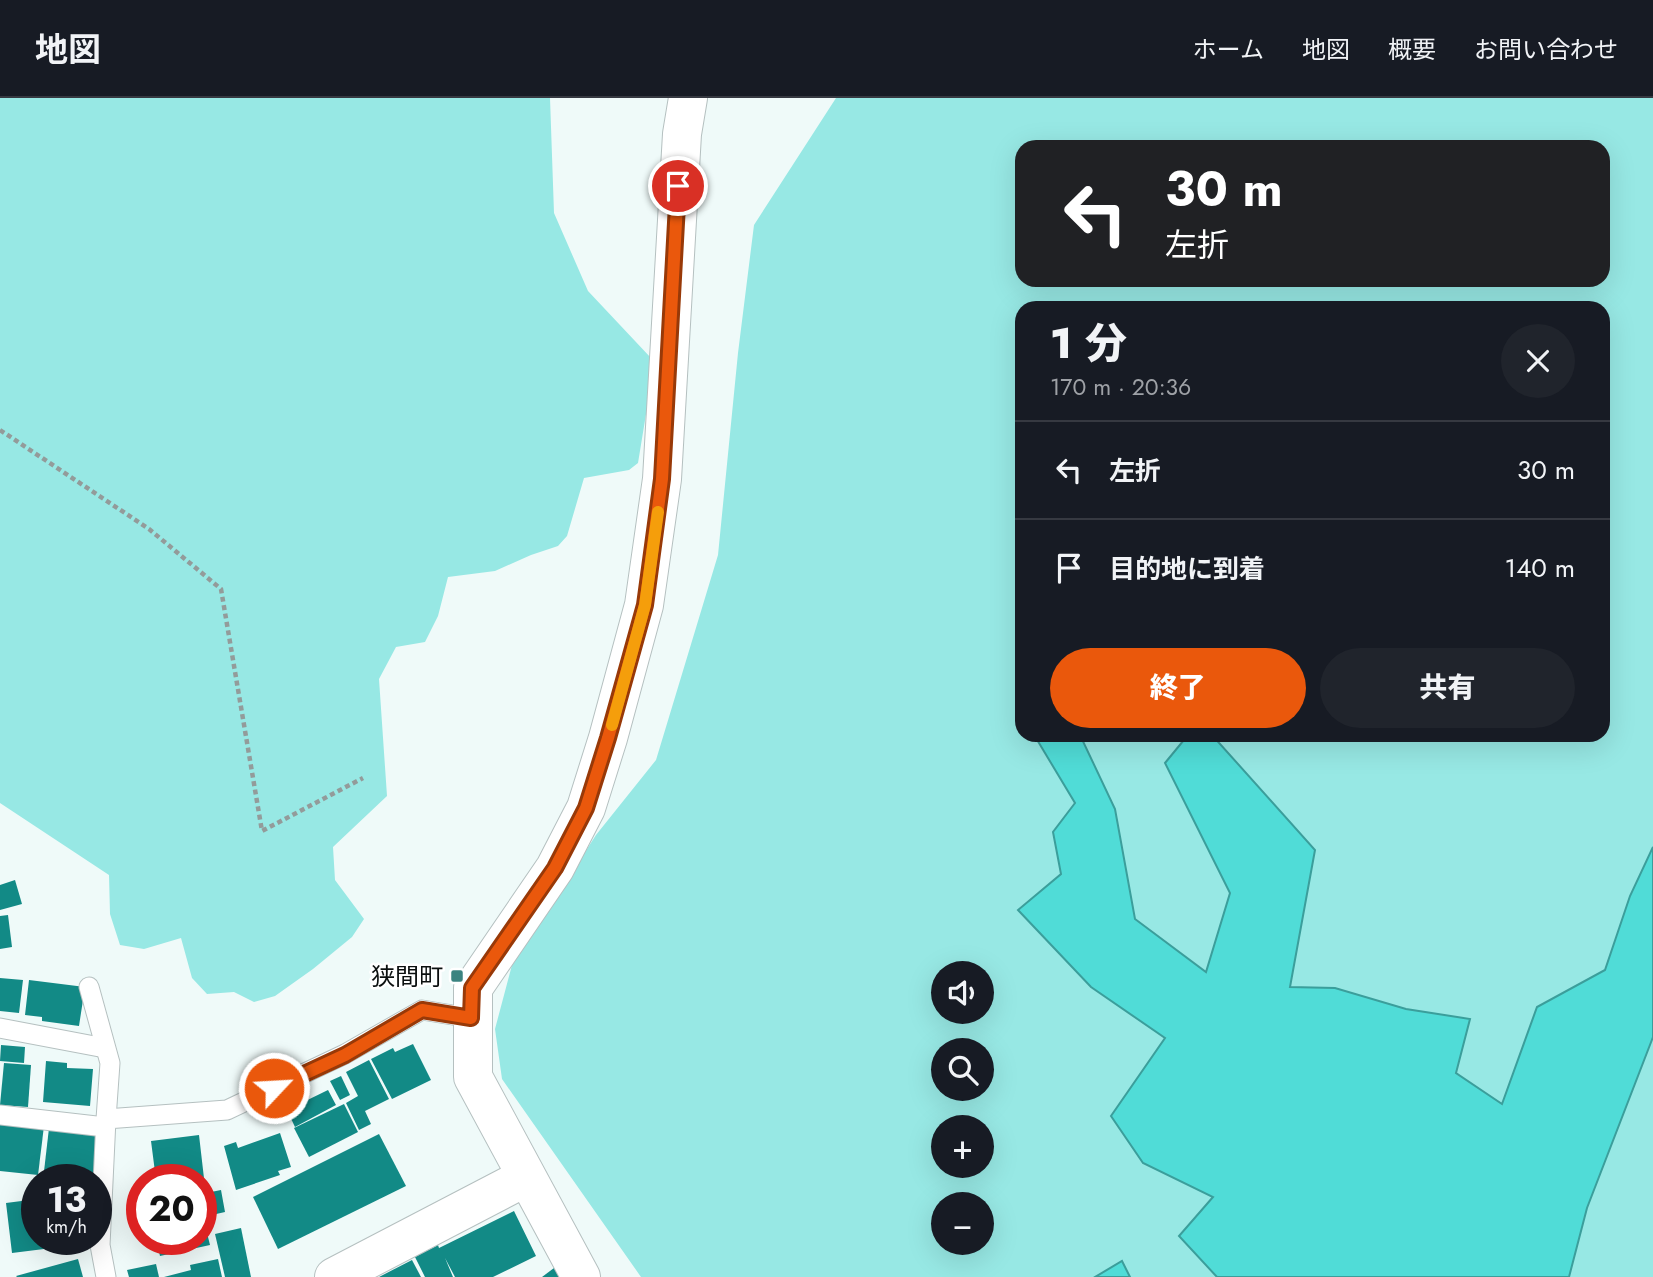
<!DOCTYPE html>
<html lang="ja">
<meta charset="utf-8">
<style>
body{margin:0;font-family:Jost,"Noto Sans JP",sans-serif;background:#20242c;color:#f1f3f6;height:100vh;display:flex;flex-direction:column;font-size:26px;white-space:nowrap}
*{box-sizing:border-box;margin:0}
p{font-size:23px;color:#9ea1a6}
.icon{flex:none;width:38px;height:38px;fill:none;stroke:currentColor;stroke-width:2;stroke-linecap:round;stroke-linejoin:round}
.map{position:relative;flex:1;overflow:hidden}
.sheet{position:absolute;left:1015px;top:203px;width:595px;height:441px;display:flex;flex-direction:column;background:#171b24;border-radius:21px;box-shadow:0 7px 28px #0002}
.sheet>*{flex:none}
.top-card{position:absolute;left:1015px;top:42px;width:595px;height:147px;border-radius:21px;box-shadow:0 7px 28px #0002;background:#202124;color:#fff;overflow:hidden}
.buttons{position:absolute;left:931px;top:863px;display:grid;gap:14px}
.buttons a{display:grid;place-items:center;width:63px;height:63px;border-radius:50%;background:#171b24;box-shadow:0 7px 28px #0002;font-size:35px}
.speed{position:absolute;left:21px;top:1066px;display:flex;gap:14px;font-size:35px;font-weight:700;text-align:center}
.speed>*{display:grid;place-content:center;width:91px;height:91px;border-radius:50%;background:#171b24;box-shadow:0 7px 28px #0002;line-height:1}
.speed small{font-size:18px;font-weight:400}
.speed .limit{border:10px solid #d22;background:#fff;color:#111}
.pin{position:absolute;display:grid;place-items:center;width:60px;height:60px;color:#fff;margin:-30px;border:4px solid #fff;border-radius:50%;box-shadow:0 2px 7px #0007}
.me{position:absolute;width:77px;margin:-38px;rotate:65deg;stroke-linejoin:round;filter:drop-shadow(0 0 5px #0008)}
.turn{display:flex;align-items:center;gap:24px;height:147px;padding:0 35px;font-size:32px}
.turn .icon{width:91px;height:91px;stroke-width:2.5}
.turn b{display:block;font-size:49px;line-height:60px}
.round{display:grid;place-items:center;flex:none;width:74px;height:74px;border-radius:37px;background:#20242c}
.overview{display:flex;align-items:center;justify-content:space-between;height:119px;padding:0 35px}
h1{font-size:42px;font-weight:800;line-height:52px}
.action{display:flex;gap:14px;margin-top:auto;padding:14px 35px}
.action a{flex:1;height:80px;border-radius:42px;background:#ea580c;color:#fff;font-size:28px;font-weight:800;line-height:80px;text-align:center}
.action a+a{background:#20242c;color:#f1f3f6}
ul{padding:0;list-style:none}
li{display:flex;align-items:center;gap:21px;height:98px;padding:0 35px;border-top:2px solid #363941}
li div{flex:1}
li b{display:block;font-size:26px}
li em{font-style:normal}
header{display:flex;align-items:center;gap:42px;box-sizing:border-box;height:98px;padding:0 35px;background:#171b24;border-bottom:2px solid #363941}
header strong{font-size:33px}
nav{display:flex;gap:38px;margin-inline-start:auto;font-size:24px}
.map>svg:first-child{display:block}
.green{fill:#97e8e4;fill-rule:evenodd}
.water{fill:#50dcd7;stroke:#3b9e9b;stroke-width:2}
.building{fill:#128a86}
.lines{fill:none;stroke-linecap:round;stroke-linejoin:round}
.service-casing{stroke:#b5c0c0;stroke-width:21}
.minor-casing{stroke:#b5c0c0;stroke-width:40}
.tertiary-casing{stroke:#b5c0c0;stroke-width:40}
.path{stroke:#939b9a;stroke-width:4.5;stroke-dasharray:5 3.5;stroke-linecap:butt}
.service{stroke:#fff;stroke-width:19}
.minor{stroke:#fff;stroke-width:38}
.tertiary{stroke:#fff;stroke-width:38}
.route-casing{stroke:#983908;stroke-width:18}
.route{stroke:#ea580c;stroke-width:12}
.slow{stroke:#f59e0b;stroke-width:12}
.poi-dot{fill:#3b8380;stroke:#fff;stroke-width:2.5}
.labels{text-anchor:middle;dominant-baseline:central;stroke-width:5;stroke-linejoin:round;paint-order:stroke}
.poi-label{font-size:24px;fill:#0b0f0f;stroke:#fff;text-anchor:end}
</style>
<header>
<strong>地図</strong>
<nav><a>ホーム</a><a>地図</a><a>概要</a><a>お問い合わせ</a></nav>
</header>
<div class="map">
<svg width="1653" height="1179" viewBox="0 0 1653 1179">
<rect width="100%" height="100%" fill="#effaf9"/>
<g class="green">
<polygon points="0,0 550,0 554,115 588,193 651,260 647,310 638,365 629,372 584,380 567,438 558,448 531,457 495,473 448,479 438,518 425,544 396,549 379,581 387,698 333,749 335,782 364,821 352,839 313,871 275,898 254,904 234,894 207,896 192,880 181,840 144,851 120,847 110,816 109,777 0,705"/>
<path d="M836 0H1653V749L1630 798 1605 872 1537 909 1502 1006 1456 975 1470 921 1406 911 1335 890H1290L1315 752 1212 637H1603V210H1022V637H1038L1036 641 1075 705 1053 734 1061 776 1091 889 1166 940 1143 1065 1214 1099 1179 1138 1217 1179H1130L1121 1164 1095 1179H641L502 981 495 931 512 867 596 737 656 662 718 457 738 255 754 127ZM1022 49H1603V182H1022ZM943 875H982V914H943ZM943 952H982V990H943ZM943 1029H982V1068H943ZM943 1106H982V1144H943Z"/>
<polygon points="1080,637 1188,637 1165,665 1230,795 1207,874 1135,821 1115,711"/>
<polygon points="1653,939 1653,1179 1569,1179 1587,1110"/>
</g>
<g class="water">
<polygon points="1038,637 1080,637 1115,711 1135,821 1206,874 1230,795 1165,665 1188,637 1212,637 1315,752 1290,889 1335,890 1406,911 1470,921 1456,975 1502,1006 1537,909 1605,872 1630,798 1653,749 1653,939 1587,1110 1569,1179 1217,1179 1179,1138 1213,1099 1143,1065 1111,1018 1165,940 1091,889 1018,812 1061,776 1053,734 1075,705 1036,640"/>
<polygon points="1122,1163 1130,1179 1095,1179"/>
</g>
<g class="building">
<polygon points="15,782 22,806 0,812 0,787"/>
<polygon points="8,817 12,849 0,851 0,818"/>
<polygon points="0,880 23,882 19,915 0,913"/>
<polygon points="29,882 85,889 79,928 42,923 42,919 25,917"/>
<polygon points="413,946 431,982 392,1001 371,961 393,950 395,954"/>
<polygon points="1,947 25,949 24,965 0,963"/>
<polygon points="369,962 389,1001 365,1013 371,1026 359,1032 346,1005 358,998 346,974"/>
<polygon points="46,963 67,965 67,970 93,971 90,1008 43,1004"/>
<polygon points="4,965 31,967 28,1009 0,1007"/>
<polygon points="341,978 350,997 340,1002 330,983"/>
<polygon points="328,992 336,1007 295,1029 287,1012"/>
<polygon points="344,1006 358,1034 309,1059 294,1030"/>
<polygon points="0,1024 44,1028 38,1077 0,1073"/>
<polygon points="49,1030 99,1036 94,1082 43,1082"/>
<polygon points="280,1035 291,1069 278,1073 280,1077 236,1092 224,1048 236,1044 238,1050"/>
<polygon points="379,1036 406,1088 278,1151 253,1099"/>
<polygon points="199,1037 205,1089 201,1090 201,1082 170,1082 169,1072 155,1074 151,1043"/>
<polygon points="221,1092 225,1114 203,1119 210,1147 160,1158 156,1141 201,1141 201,1096"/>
<polygon points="37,1101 37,1141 67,1141 68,1148 12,1155 6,1105"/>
<polygon points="514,1113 536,1158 493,1179 455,1179 445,1160 453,1179 425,1179 415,1159 438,1147 439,1150"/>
<polygon points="241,1130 251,1179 225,1179 215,1136"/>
<polygon points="78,1161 83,1179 17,1179 16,1178"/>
<polygon points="218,1161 222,1179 164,1179 191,1172 190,1167"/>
<polygon points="412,1162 421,1179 379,1179"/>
<polygon points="156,1166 159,1179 129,1179 127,1172"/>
<polygon points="554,1170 560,1179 542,1179"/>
</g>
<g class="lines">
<g class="service-casing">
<g id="service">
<polyline points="89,889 110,965 106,1021"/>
<polyline points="0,930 105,950"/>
<polyline points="0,1017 105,1029"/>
<polyline points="106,1179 100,1147 106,1021 227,1012 345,956 422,912 471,920"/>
</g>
</g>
<g class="minor-casing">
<polyline id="minor" points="334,1179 526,1079"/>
</g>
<g class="tertiary-casing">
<polyline id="tertiary" points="581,1179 473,979 473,890 555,770 586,710 608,640 644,507 662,381 682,36 688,0"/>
</g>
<polyline class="path" points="0,332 149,431 221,491 262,733 363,680"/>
<use href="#service" class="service"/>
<use href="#minor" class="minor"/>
<use href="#tertiary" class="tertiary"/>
</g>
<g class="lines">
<g class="route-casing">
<polyline id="route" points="274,990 345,957 422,912 471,920 472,890 555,770 586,710 608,640 645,507 662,381 678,88"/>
</g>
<use href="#route" class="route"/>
<polyline class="slow" points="612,627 645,507 658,414"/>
</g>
<rect class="poi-dot" x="450" y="871" width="14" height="14" rx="3.5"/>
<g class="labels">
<g class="poi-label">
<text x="443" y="878">狭間町</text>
</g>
</g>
</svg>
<div class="buttons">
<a><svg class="icon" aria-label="sound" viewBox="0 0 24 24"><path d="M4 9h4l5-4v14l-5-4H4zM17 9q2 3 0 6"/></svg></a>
<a><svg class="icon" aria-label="search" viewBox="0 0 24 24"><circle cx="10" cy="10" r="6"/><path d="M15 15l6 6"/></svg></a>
<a>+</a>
<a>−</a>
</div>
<div class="speed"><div>13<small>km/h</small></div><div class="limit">20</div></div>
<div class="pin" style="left:678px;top:88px;background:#d93025"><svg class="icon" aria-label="arrive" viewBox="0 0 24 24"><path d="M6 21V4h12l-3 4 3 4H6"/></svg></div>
<svg class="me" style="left:274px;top:990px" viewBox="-20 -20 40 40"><circle r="17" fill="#ea580c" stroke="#fff" stroke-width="3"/><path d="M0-11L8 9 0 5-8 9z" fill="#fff"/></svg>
<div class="top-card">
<div class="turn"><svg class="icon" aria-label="left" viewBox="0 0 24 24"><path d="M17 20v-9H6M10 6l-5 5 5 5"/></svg><div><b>30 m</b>左折</div></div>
</div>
<section class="sheet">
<div class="overview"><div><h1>1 分</h1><p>170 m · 20:36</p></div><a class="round"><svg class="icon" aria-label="close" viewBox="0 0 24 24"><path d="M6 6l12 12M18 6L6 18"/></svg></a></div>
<ul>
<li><svg class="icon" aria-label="left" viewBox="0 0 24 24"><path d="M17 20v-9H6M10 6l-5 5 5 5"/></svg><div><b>左折</b></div><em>30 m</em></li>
<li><svg class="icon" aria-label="arrive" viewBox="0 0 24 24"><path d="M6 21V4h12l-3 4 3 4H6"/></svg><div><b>目的地に到着</b></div><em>140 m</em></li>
</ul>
<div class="action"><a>終了</a><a>共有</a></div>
</section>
</div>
